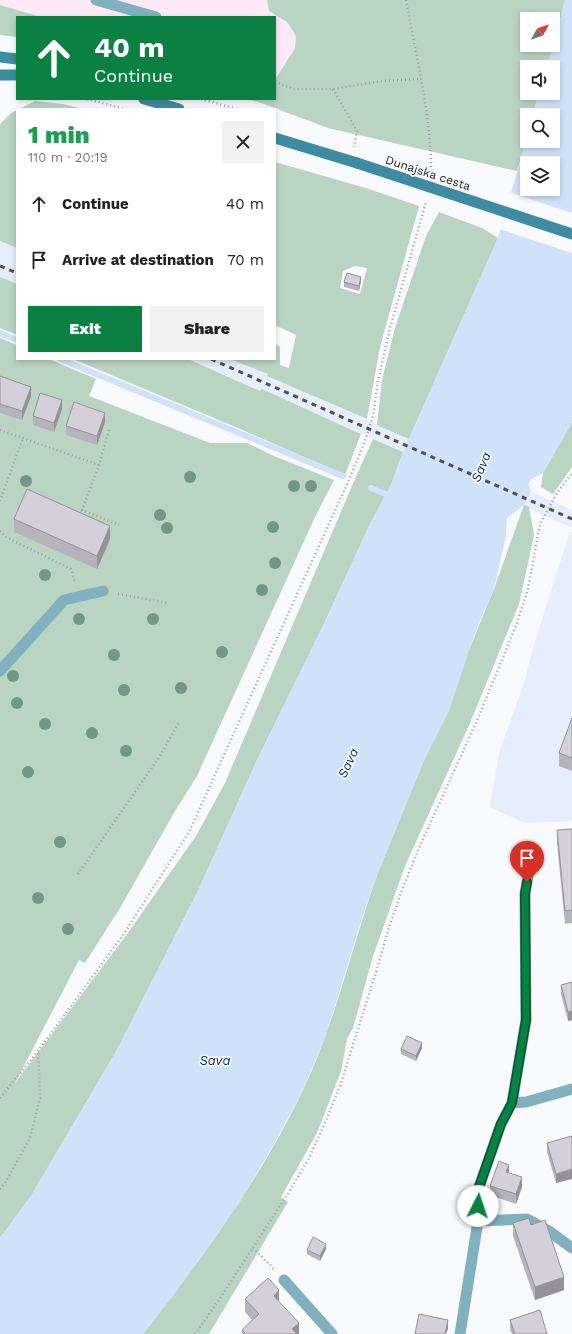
<!DOCTYPE html>
<meta charset="utf-8">
<style>
body{margin:0;font-family:"Work Sans",sans-serif;background:#f2f2f2;color:#222;height:100vh;display:flex;flex-direction:column;font-size:15px;white-space:nowrap}
*{box-sizing:border-box;margin:0}
p{font-size:13px;color:#767676}
.icon{flex:none;width:22px;height:22px;fill:none;stroke:currentColor;stroke-width:2;stroke-linecap:round;stroke-linejoin:round}
.map{position:relative;flex:1;overflow:hidden}
.panel{position:absolute;left:16px;top:108px;width:260px;height:252px;display:flex;flex-direction:column;background:#fff;border-radius:0px;box-shadow:0 2px 6px #0003}
.panel>*{flex:none}
.guide{position:absolute;left:16px;top:16px;width:260px;height:84px;border-radius:0px;box-shadow:0 2px 6px #0003;background:#0b8043;color:#fff;overflow:hidden}
.needle{width:26px;rotate:50deg}
.tools{position:absolute;left:520px;top:12px;display:grid;gap:8px}
.tools a{display:grid;place-items:center;width:40px;height:40px;border-radius:0px;background:#fff;box-shadow:0 2px 6px #0003;font-size:20px}
.pin{position:absolute;display:grid;place-items:center;width:34px;height:34px;color:#fff;margin:-41px -17px;border-radius:50% 50% 50% 0;rotate:-45deg;box-shadow:0 0 4px #0007}
.pin .icon{rotate:45deg}
.me{position:absolute;width:44px;margin:-22px;rotate:4deg;stroke-linejoin:round;filter:drop-shadow(0 0 3px #0008)}
.turn{display:flex;align-items:center;gap:14px;height:84px;padding:0 12px;font-size:18px}
.turn .icon{width:52px;height:52px;stroke-width:2.5}
.turn b{display:block;font-size:28px;line-height:34px}
.round{display:grid;place-items:center;flex:none;width:42px;height:42px;border-radius:0px;background:#f2f2f2}
.headline{display:flex;align-items:center;justify-content:space-between;height:68px;padding:0 12px}
h1{font-size:24px;font-weight:800;line-height:30px;color:#1e9e55}
.cta{display:flex;gap:8px;margin-top:auto;padding:8px 12px}
.cta a{flex:1;height:46px;border-radius:0px;background:#0b8043;color:#fff;font-size:16px;font-weight:800;line-height:46px;text-align:center}
.cta a+a{background:#f2f2f2;color:#222}
ul{padding:0;list-style:none}
li{display:flex;align-items:center;gap:12px;height:56px;padding:0 12px}
li div{flex:1}
li b{display:block;font-size:15px}
li em{font-style:normal}
.map>svg:first-child{display:block}
.commercial{fill:#fee9f8}
.built{fill:#e5eefd}
.green{fill:#b9d4c0;fill-rule:evenodd}
.water{fill:#cfe2f9;fill-rule:evenodd}
.pier{fill:#f8fafd}
.lines{fill:none;stroke-linecap:round;stroke-linejoin:round}
.stream{stroke:#cfe2f9;stroke-width:6}
.path{stroke:#9ea0a3;stroke-width:2.5;stroke-dasharray:1 3;stroke-linecap:butt}
.service{stroke:#81b1bf;stroke-width:11}
.minor{stroke:#81b1bf;stroke-width:11}
.secondary{stroke:#3d8ca1;stroke-width:11}
.rail{stroke:#4f5053;stroke-width:3;stroke-dasharray:5 5;stroke-linecap:butt}
.secondary-bridge{stroke:#3d8ca1;stroke-width:11}
.tree{fill:#709884}
.wall{fill:#b5b3bb}
.shaded-wall{fill:#949298}
.building{fill:#d3d0d9;stroke:#949298}
.route-casing{stroke:#07532c;stroke-width:10}
.route{stroke:#0b8043;stroke-width:7}
.labels{text-anchor:middle;dominant-baseline:central;stroke-width:3.5;stroke-linejoin:round;paint-order:stroke}
.street-label{font-size:12px;fill:#232427;stroke:#f8fafd}
.water-label{font-size:13px;font-style:italic;fill:#002d59;stroke:#f8fafd}
</style>
<div class="map">
<svg width="572" height="1334" viewBox="0 0 572 1334">
<rect width="100%" height="100%" fill="#f8fafd"/>
<polygon class="commercial" points="0,0 267,0 269,11 287,22 296,36 295,48 275,80 275,17 41,17 0,5"/>
<g class="built">
<polygon points="0,241 17,248 17,284 0,277"/>
<polygon points="188,359 230,359 257,369 268,374 268,376 572,510 572,528 262,389 261,391"/>
<polygon points="570,532 572,532 572,821 525,823 490,807 499,753 523,686 536,638"/>
</g>
<g class="green">
<path d="M267 0H565L555 41 547 67H527V93H539L533 115H527V138L517 171 328 128 264 104 247 99H275V80L295 48 296 36 287 22 269 11ZM527 19H553V45H527Z"/>
<polygon points="0,5 41,17 17,17 17,37 0,35"/>
<polygon points="35,101 63,104 83,109 19,109"/>
<polygon points="17,110 17,248 0,241 0,124 11,113"/>
<path d="M275 162 369 189 419 206 380 347 367 419 267 376 268 374 230 359H275V344L280 347V365L289 368 296 335 275 325ZM355 266 367 268 360 294 340 288 343 271Z"/>
<polygon points="439,212 482,228 498,238 409,439 377,425 382,380 395,328 426,236"/>
<polygon points="0,277 17,284 17,335 0,328"/>
<polygon points="0,338 17,345 17,359 49,359 96,379 89,396 210,443 247,443 274,456 334,480 315,517 197,776 175,811 120,908 85,963 79,960 15,1083 125,937 196,836 225,783 355,479 373,439 403,452 391,485 369,526 324,624 257,760 198,891 117,1050 31,1196 0,1238"/>
<polygon points="73,359 188,359 260,391 262,389 361,434 345,475 238,428"/>
<polygon points="572,422 572,467 553,494 541,487 543,473"/>
<path d="M524 505 529 507 534 535 519 604 470 723 405 866 373 956 353 1028 347 1039 341 1071 317 1133 281 1197 288 1202 209 1334H143C202 1258 260 1180 302 1092 336 1022 352 944 379 870L494 589Z"/>
</g>
<path class="water" d="M565 0H572V422L543 473 531 479 528 485 531 491 524 505 507 518 506 535 494 589 475 633 449 711 424 761 379 870 365 909 326 1035 302 1092 273 1146 238 1205 173 1296 143 1334H0V1238L31 1196 117 1050 198 891 257 760 324 624 369 526 391 485 403 452 498 238 527 138V141H553V115H533L539 93H553V67H547L555 41ZM527 163H553V189H527Z"/>
<polygon class="pier" points="509,192 572,213 572,253 499,229"/>
<g class="lines">
<g class="stream">
<polyline points="0,333 17,340"/>
<polyline points="60,359 343,476"/>
<polyline points="371,488 392,497"/>
</g>
<g class="path">
<path d="M406 0C416 56 431 114 431 171"/>
<polyline points="275,82 293,89 333,89 382,81 420,79"/>
<polyline points="333,89 357,131 354,147"/>
<polyline points="87,99 125,109"/>
<polyline points="201,99 237,109"/>
<polyline points="0,430 99,465"/>
<polyline points="109,430 99,465 82,510 119,525"/>
<polyline points="0,501 23,438"/>
<polyline points="0,531 6,537 71,569 75,582"/>
<polyline points="118,594 168,603"/>
<polyline points="78,874 158,759 180,721"/>
<polyline points="0,1098 38,1051 123,935 189,832 348,482 365,441 373,416 378,381 390,328 426,202"/>
<polyline points="0,1189 5,1183 30,1138 40,1098 38,1052"/>
<polyline points="253,1248 274,1269"/>
<polyline points="195,1334 219,1300 289,1192 308,1160 325,1123 340,1086 377,969 389,927 402,890 419,848 479,716 517,623 528,589 540,524 557,493 572,473"/>
</g>
<g class="service">
<polyline points="96,0 156,17"/>
<polyline points="0,671 64,600 103,591"/>
<polyline points="284,1280 332,1334"/>
</g>
<g class="minor">
<polyline points="512,1103 526,1020 525,894 531,858"/>
<polyline points="478,1221 478,1190 501,1124 512,1103 526,1102 572,1089"/>
<polyline points="460,1334 478,1221 527,1219 549,1231 572,1248"/>
</g>
<g class="secondary">
<polyline points="0,57 17,59"/>
<polyline points="0,75 17,75"/>
<polyline points="144,99 179,109"/>
<polyline points="275,138 357,163"/>
</g>
<g class="rail">
<polyline points="0,266 17,273"/>
<polyline points="211,359 572,519"/>
</g>
<polyline class="secondary-bridge" points="357,163 572,234"/>
</g>
<g class="tree">
<circle cx="190" cy="477" r="6"/>
<circle cx="26" cy="481" r="6"/>
<circle cx="294" cy="486" r="6"/>
<circle cx="311" cy="486" r="6"/>
<circle cx="160" cy="515" r="6"/>
<circle cx="273" cy="527" r="6"/>
<circle cx="167" cy="528" r="6"/>
<circle cx="275" cy="563" r="6"/>
<circle cx="45" cy="575" r="6"/>
<circle cx="262" cy="590" r="6"/>
<circle cx="79" cy="619" r="6"/>
<circle cx="153" cy="619" r="6"/>
<circle cx="222" cy="652" r="6"/>
<circle cx="114" cy="655" r="6"/>
<circle cx="13" cy="676" r="6"/>
<circle cx="181" cy="688" r="6"/>
<circle cx="124" cy="690" r="6"/>
<circle cx="17" cy="703" r="6"/>
<circle cx="45" cy="724" r="6"/>
<circle cx="92" cy="733" r="6"/>
<circle cx="126" cy="751" r="6"/>
<circle cx="28" cy="772" r="6"/>
<circle cx="60" cy="842" r="6"/>
<circle cx="38" cy="898" r="6"/>
<circle cx="68" cy="929" r="6"/>
</g>
<g class="wall">
<polygon points="361,281 359,291 344,287 344,282"/>
<polygon points="0,376 31,396 22,420 0,413"/>
<polygon points="62,409 54,432 33,425 33,416"/>
<polygon points="105,422 97,445 66,435 66,426"/>
<polygon points="14,519 110,539 97,569 14,532"/>
<polygon points="572,718 572,771 559,766 559,753"/>
<polygon points="572,829 572,923 565,924 557,843 557,830"/>
<polygon points="572,982 572,1020 568,1021 561,994 561,985"/>
<polygon points="422,1048 416,1061 401,1054 401,1049"/>
<polygon points="572,1136 556,1183 547,1152 547,1143"/>
<polygon points="490,1186 522,1187 516,1204 490,1195"/>
<polygon points="513,1223 531,1225 564,1290 535,1300 513,1236"/>
<polygon points="326,1249 320,1261 307,1254 307,1250"/>
<polygon points="245,1299 279,1302 299,1334 242,1334 242,1330 252,1320 245,1312"/>
<polygon points="510,1320 547,1334 512,1334 510,1329"/>
</g>
<g class="shaded-wall">
<polygon points="361,277 361,281 359,291 359,286"/>
<polygon points="31,387 31,396 22,420 22,411"/>
<polygon points="62,400 62,409 54,432 54,423"/>
<polygon points="105,413 105,422 97,445 97,436"/>
<polygon points="110,526 110,539 97,569 97,556"/>
<polygon points="572,1011 572,1020 568,1021 568,1012"/>
<polygon points="422,1043 422,1048 416,1061 416,1056"/>
<polygon points="509,1165 509,1174 506,1172"/>
<polygon points="572,1169 572,1179 556,1183 556,1174"/>
<polygon points="522,1177 522,1187 516,1204 516,1194"/>
<polygon points="326,1244 326,1249 320,1261 320,1256"/>
<polygon points="564,1277 564,1290 535,1300 535,1287"/>
<polygon points="279,1290 279,1303 274,1296"/>
<polygon points="448,1320 448,1329 446,1334 445,1334"/>
<polygon points="299,1323 299,1334 292,1334 292,1329"/>
</g>
<g class="building">
<polygon points="347,273 361,277 359,286 344,282"/>
<polygon points="0,376 31,387 22,411 0,404"/>
<polygon points="40,393 62,400 54,423 33,416"/>
<polygon points="74,402 105,413 97,436 66,426"/>
<polygon points="27,489 110,526 97,556 14,519"/>
<polygon points="572,718 572,758 559,753"/>
<polygon points="572,829 572,910 565,911 557,830"/>
<polygon points="572,982 572,1011 568,1012 561,985"/>
<polygon points="407,1036 422,1043 416,1056 401,1049"/>
<polygon points="572,1136 572,1169 556,1174 547,1143"/>
<polygon points="499,1161 509,1165 506,1172 522,1177 516,1194 490,1186"/>
<polygon points="529,1218 531,1225 545,1220 564,1277 535,1287 513,1223"/>
<polygon points="313,1237 326,1244 320,1256 307,1250"/>
<polygon points="268,1278 279,1290 274,1296 299,1323 292,1329 297,1334 246,1334 242,1330 259,1314 245,1299"/>
<polygon points="540,1310 547,1334 515,1334 510,1320"/>
<polygon points="419,1314 448,1320 445,1334 415,1334"/>
</g>
<g class="lines">
<g class="route-casing">
<polyline id="route" points="478,1206 478,1190 501,1124 512,1103 526,1020 525,894 527,882"/>
</g>
<use href="#route" class="route"/>
</g>
<g class="labels">
<g class="street-label">
<text transform="translate(428 173) rotate(18)">Dunajska cesta</text>
</g>
<g class="water-label">
<text transform="translate(481 467) rotate(-68)">Sava</text>
<text transform="translate(348 763) rotate(-65)">Sava</text>
<text x="215" y="1060">Sava</text>
</g>
</g>
</svg>
<div class="tools">
<a><svg class="needle" viewBox="-14 -14 28 28"><path d="M0-13l5 13h-10z" fill="#e53935"/><path d="M0 13l5-13h-10z" fill="#767676"/></svg></a>
<a><svg class="icon" aria-label="sound" viewBox="0 0 24 24"><path d="M4 9h4l5-4v14l-5-4H4zM17 9q2 3 0 6"/></svg></a>
<a><svg class="icon" aria-label="search" viewBox="0 0 24 24"><circle cx="10" cy="10" r="6"/><path d="M15 15l6 6"/></svg></a>
<a><svg class="icon" aria-label="layers" viewBox="0 0 24 24"><path d="M12 4l9 5-9 5-9-5zM3 14l9 5 9-5"/></svg></a>
</div>
<div class="pin" style="left:527px;top:882px;background:#d93025"><svg class="icon" aria-label="arrive" viewBox="0 0 24 24"><path d="M6 21V4h12l-3 4 3 4H6"/></svg></div>
<svg class="me" style="left:478px;top:1206px" viewBox="-20 -20 40 40"><circle r="19" fill="#fff"/><path d="M0-13L10 11 0 6-10 11z" fill="#0b8043"/></svg>
<div class="guide">
<div class="turn"><svg class="icon" aria-label="ahead" viewBox="0 0 24 24"><path d="M12 20V5M6 11l6-6 6 6"/></svg><div><b>40 m</b>Continue</div></div>
</div>
<section class="panel">
<div class="headline"><div><h1>1 min</h1><p>110 m · 20:19</p></div><a class="round"><svg class="icon" aria-label="close" viewBox="0 0 24 24"><path d="M6 6l12 12M18 6L6 18"/></svg></a></div>
<ul>
<li><svg class="icon" aria-label="ahead" viewBox="0 0 24 24"><path d="M12 20V5M6 11l6-6 6 6"/></svg><div><b>Continue</b></div><em>40 m</em></li>
<li><svg class="icon" aria-label="arrive" viewBox="0 0 24 24"><path d="M6 21V4h12l-3 4 3 4H6"/></svg><div><b>Arrive at destination</b></div><em>70 m</em></li>
</ul>
<div class="cta"><a>Exit</a><a>Share</a></div>
</section>
</div>
